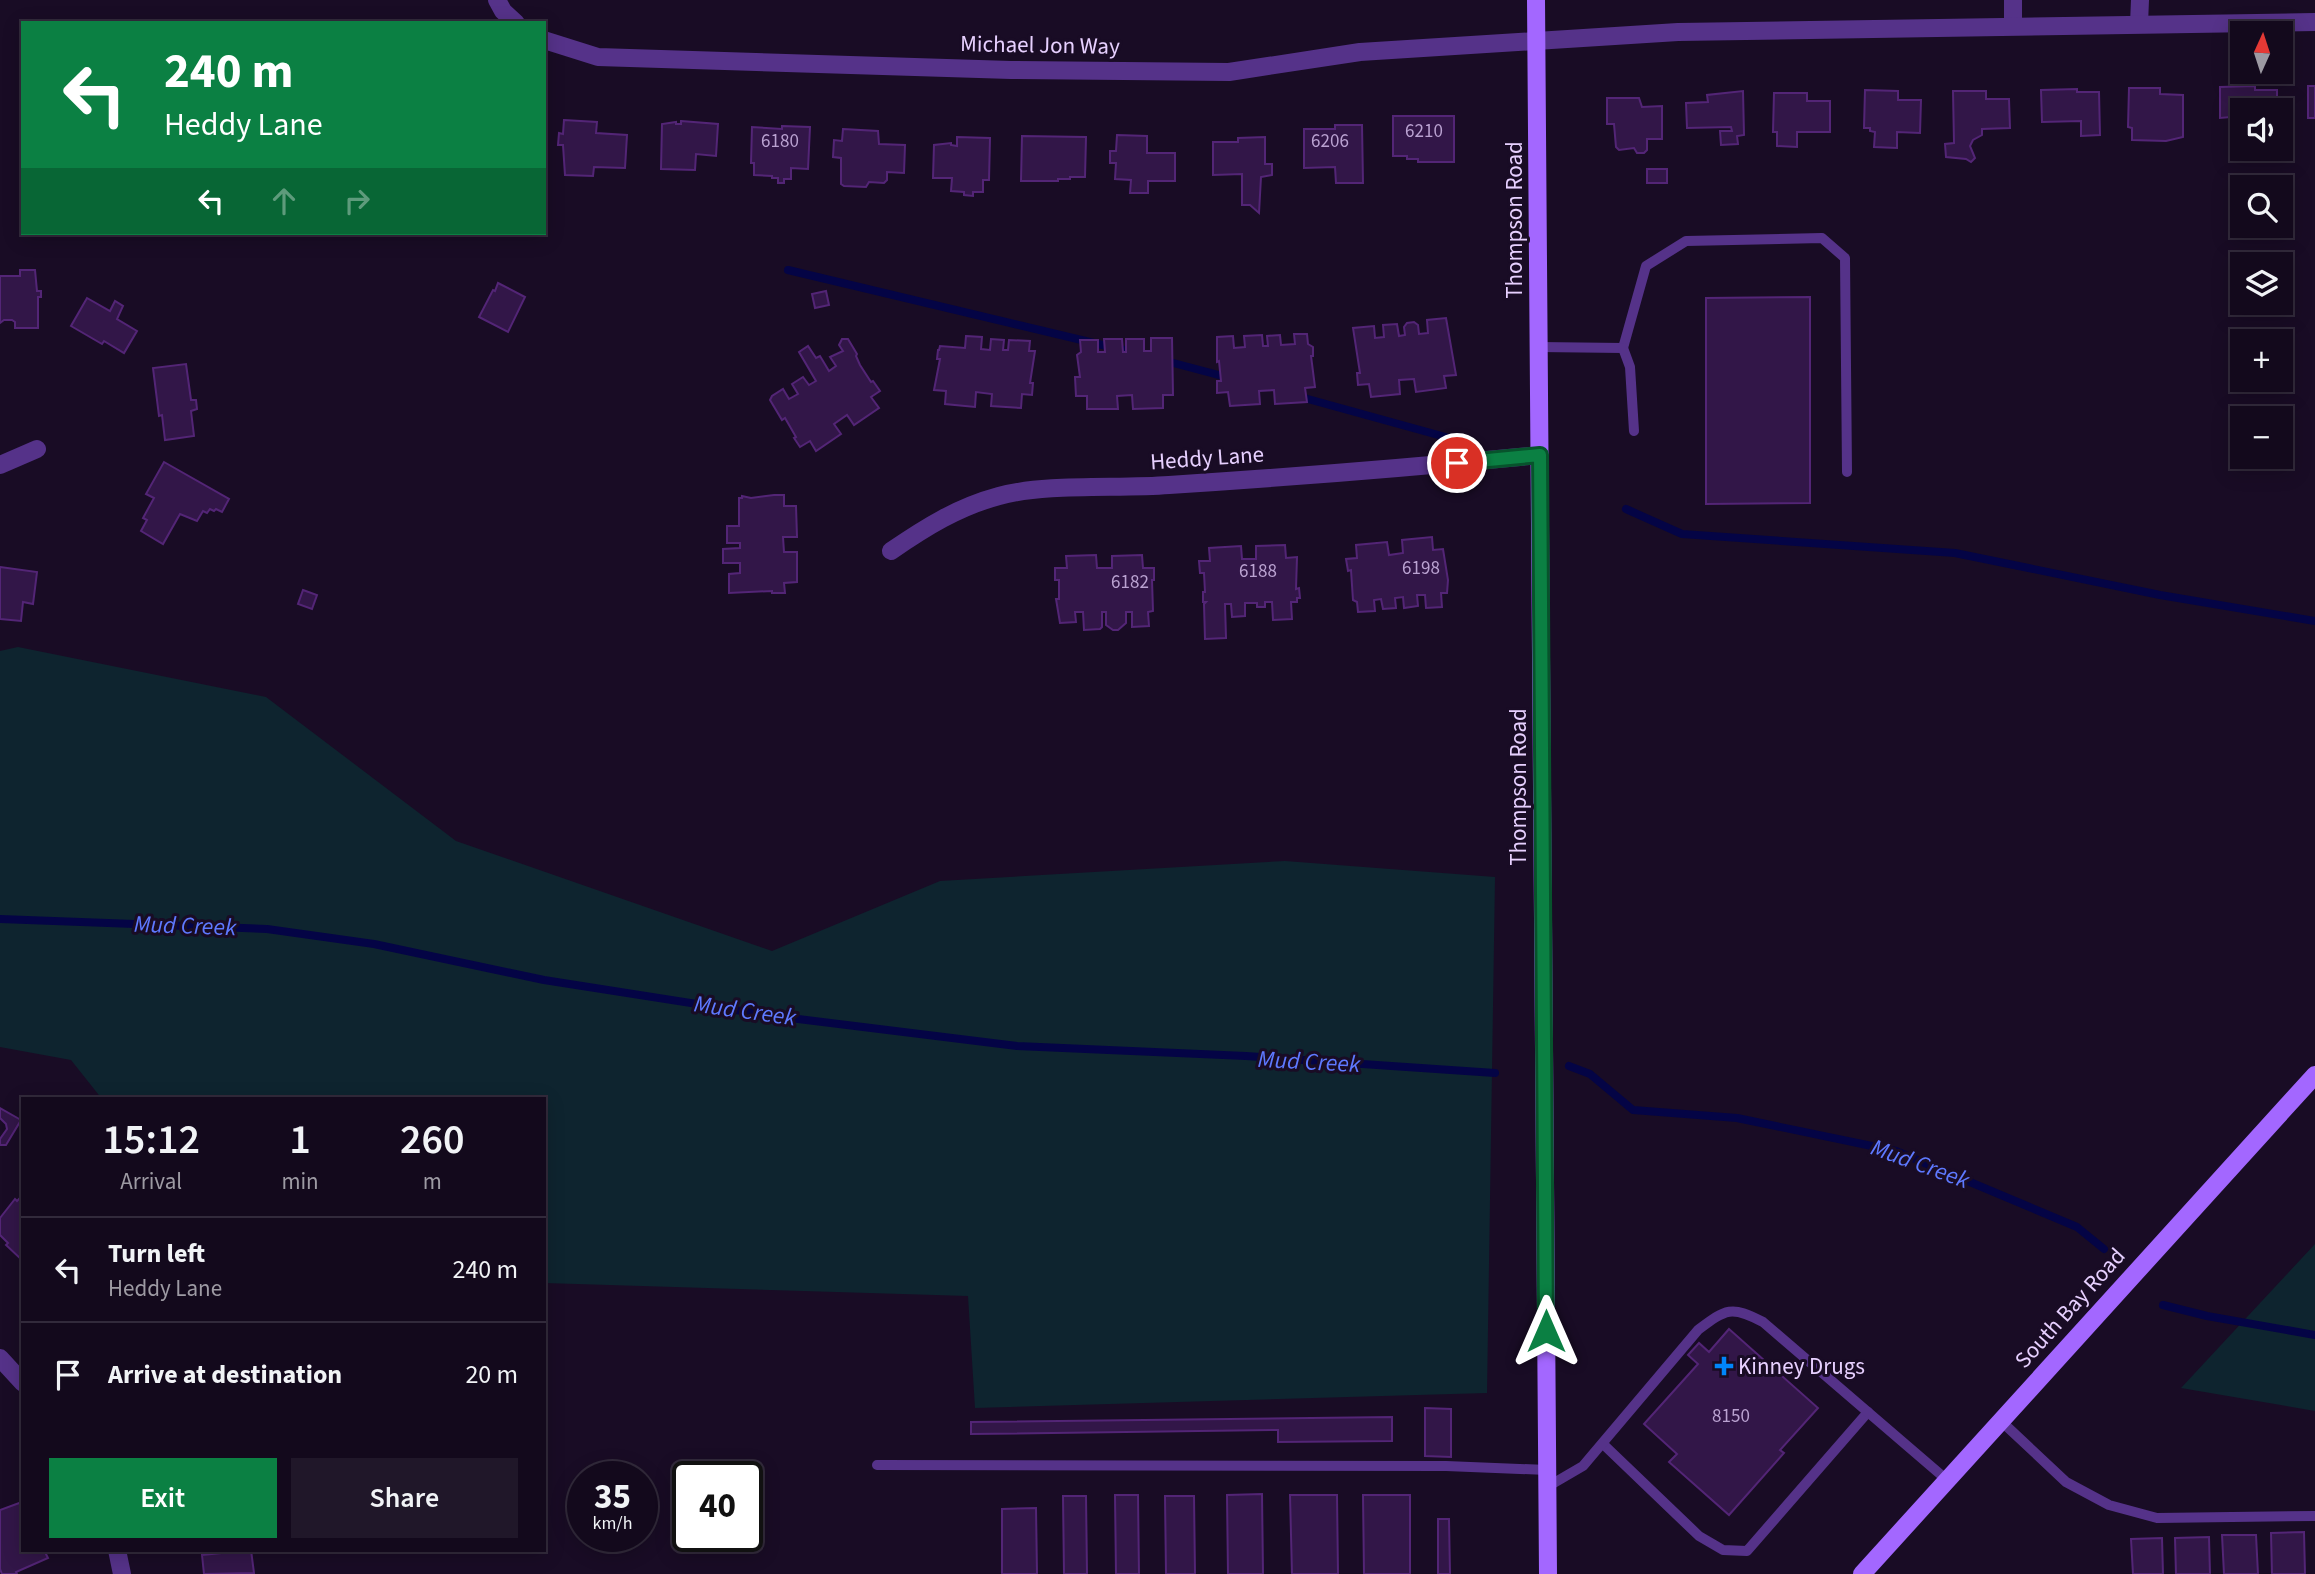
<!DOCTYPE html>
<meta charset="utf-8">
<style>
body{margin:0;font-family:"Source Sans 3",sans-serif;background:#201729;color:#f1f3f6;height:100vh;display:flex;flex-direction:column;font-size:26px;white-space:nowrap}
*{box-sizing:border-box;margin:0}
p{font-size:23px;color:#9d9aa3}
.icon{flex:none;width:38px;height:38px;fill:none;stroke:currentColor;stroke-width:2;stroke-linecap:round;stroke-linejoin:round}
.map{position:relative;flex:1;overflow:hidden}
.panel{position:absolute;left:21px;top:1097px;width:525px;height:455px;display:flex;flex-direction:column;background:#13091c;border-radius:0px;box-shadow:0 4px 18px #0003,0 0 0 2px #322a3b}
.panel>*{flex:none}
.banner{position:absolute;left:21px;top:21px;width:525px;height:214px;border-radius:0px;box-shadow:0 4px 18px #0003,0 0 0 2px #322a3b;background:#0b8043;color:#fff;overflow:hidden}
.needle{width:46px;rotate:3deg}
.controls{position:absolute;left:2230px;top:21px;display:grid;gap:14px}
.controls a{display:grid;place-items:center;width:63px;height:63px;border-radius:0px;background:#13091c;box-shadow:0 4px 18px #0003,0 0 0 2px #322a3b;font-size:35px}
.speed{position:absolute;left:567px;top:1461px;display:flex;gap:14px;font-size:35px;font-weight:700;text-align:center}
.speed>*{display:grid;place-content:center;width:91px;height:91px;border-radius:50%;background:#13091c;box-shadow:0 4px 18px #0003,0 0 0 2px #322a3b;line-height:1}
.speed small{font-size:18px;font-weight:400}
.speed .limit{border:4px solid #111;border-radius:10px;background:#fff;color:#111}
.pin{position:absolute;display:grid;place-items:center;width:60px;height:60px;color:#fff;margin:-30px;border:4px solid #fff;border-radius:50%;box-shadow:0 2px 7px #0007}
.me{position:absolute;width:77px;margin:-38px;rotate:0deg;stroke-linejoin:round;filter:drop-shadow(0 0 5px #0008)}
.turn{display:flex;align-items:center;gap:24px;height:147px;padding:0 28px;font-size:32px}
.turn .icon{width:91px;height:91px;stroke-width:2.5}
.turn b{display:block;font-size:49px;line-height:60px}
.lanes{display:flex;align-items:center;height:66px;padding:0 28px;background:#0003;justify-content:center;gap:35px;direction:ltr}
.lanes .off{opacity:.35}
.eta{display:flex;justify-content:space-evenly;align-items:center;height:119px;text-align:center}
.eta b{font-size:42px;font-weight:600;line-height:49px}
.cta{display:flex;gap:14px;margin-top:auto;padding:14px 28px}
.cta a{flex:1;height:80px;border-radius:0px;background:#0b8043;color:#fff;font-size:28px;font-weight:600;line-height:80px;text-align:center}
.cta a+a{background:#201729;color:#f1f3f6}
ul{padding:0;list-style:none}
li{display:flex;align-items:center;gap:21px;height:105px;padding:0 28px;border-top:2px solid #322a3b}
li div{flex:1}
li b{display:block;font-size:26px}
li em{font-style:normal}
.map>svg:first-child{display:block}
.green{fill:#0e242f}
.lines{fill:none;stroke-linecap:round;stroke-linejoin:round}
.stream{stroke:#040445;stroke-width:8}
.building{fill:#321648;stroke:#532576;stroke-width:2}
.lane{stroke:#553289;stroke-width:10}
.street{stroke:#553289;stroke-width:18}
.secondary{stroke:#a367ff;stroke-width:18}
.route-casing{stroke:#07532c;stroke-width:18}
.route{stroke:#0b8043;stroke-width:12}
.poi-dot{fill:#0085fb;stroke:#190c25;stroke-width:2.5}
.labels{text-anchor:middle;dominant-baseline:central;stroke-width:6;stroke-linejoin:round;paint-order:stroke}
.number-label{font-size:19px;fill:#baa2d1}
.street-label{font-size:23px;fill:#e7d0ff;stroke:#190c25}
.poi-label{font-size:23px;fill:#e7d0ff;stroke:#190c25;text-anchor:start}
.water-label{font-size:24px;font-style:italic;fill:#5e79ff;stroke:#190c25}
</style>
<div class="map">
<svg width="2315" height="1574" viewBox="0 0 2315 1574">
<rect width="100%" height="100%" fill="#190c25"/>
<g class="green">
<polygon points="18,647 266,697 456,841 772,951 940,881 1285,861 1495,877 1487,1393 975,1408 968,1296 544,1283 544,1099 102,1099 71,1060 0,1047 0,651"/>
<polygon points="2315,1244 2315,1411 2181,1388"/>
</g>
<g class="lines">
<g class="stream">
<polyline points="788,270 1136,353"/>
<polyline points="1162,360 1230,378"/>
<polyline points="1297,396 1460,441"/>
<polyline points="1626,509 1682,534 1955,553 2160,595 2315,621"/>
<polyline points="0,919 267,929 374,944 544,980 774,1016 1017,1046 1246,1056 1495,1073"/>
<polyline points="1569,1066 1590,1074 1633,1110 1737,1118 1896,1151 2077,1227 2104,1249"/>
<polyline points="2163,1305 2207,1316 2315,1335"/>
</g>
</g>
<g class="building">
<polygon points="2255,86 2255,90 2277,90 2277,110 2242,110 2242,116 2220,118 2220,87"/>
<rect x="2308" y="86" width="7" height="32"/>
<polygon points="2129,88 2160,88 2160,94 2183,95 2183,137 2166,141 2132,140 2132,128 2128,127"/>
<polygon points="2077,89 2077,92 2099,92 2100,135 2081,136 2081,121 2042,122 2041,90"/>
<polygon points="1865,90 1898,91 1898,100 1921,100 1920,133 1897,132 1897,148 1874,147 1875,132 1870,131 1870,128 1864,128"/>
<polygon points="1743,91 1744,135 1737,136 1738,144 1721,145 1720,131 1732,131 1731,127 1687,128 1686,103 1708,102 1707,95"/>
<polygon points="1953,91 1986,91 1986,99 2009,99 2010,128 1982,129 1982,135 1973,140 1970,146 1975,158 1971,162 1966,159 1946,157 1945,144 1954,143"/>
<polygon points="1774,93 1807,93 1807,101 1830,101 1830,132 1797,132 1797,147 1777,146 1777,132 1773,132"/>
<polygon points="1607,98 1639,98 1642,107 1662,106 1662,139 1647,139 1647,150 1644,153 1637,153 1634,148 1619,150 1616,147 1614,124 1607,124"/>
<polygon points="1393,116 1454,116 1454,162 1418,162 1418,159 1407,159 1407,156 1393,156"/>
<polygon points="564,120 597,122 596,133 627,135 625,168 594,167 593,176 565,175 563,145 558,145 559,133 563,134"/>
<polygon points="681,121 718,124 716,156 696,154 695,170 661,169 662,124 676,122 676,124 681,124"/>
<polygon points="1335,125 1362,125 1363,183 1336,183 1335,167 1304,168 1304,129 1335,129"/>
<polygon points="782,126 810,127 808,169 791,168 791,179 784,179 784,183 778,183 778,178 772,178 772,176 754,175 754,163 751,163 752,127 782,129"/>
<polygon points="843,129 878,131 879,144 905,145 904,173 887,172 887,180 884,183 869,182 866,187 844,186 841,184 841,158 833,157 834,140 842,141"/>
<polygon points="1117,135 1147,136 1147,153 1175,153 1175,181 1148,181 1148,193 1130,193 1131,180 1115,179 1116,163 1110,163 1110,151 1116,151"/>
<polygon points="1022,136 1086,137 1085,177 1070,177 1070,179 1058,179 1058,181 1021,181"/>
<polygon points="957,137 990,138 989,180 983,180 983,192 973,192 973,196 964,195 964,192 951,191 952,178 933,178 934,145 951,143 951,145 957,146"/>
<polygon points="1265,137 1265,164 1272,164 1272,175 1261,177 1259,213 1250,205 1242,205 1242,174 1213,175 1213,142 1238,142 1238,138"/>
<rect x="1647" y="169" width="20" height="14"/>
<polygon points="20,270 35,270 37,291 41,291 41,297 38,297 38,328 15,328 15,322 12,320 4,320 0,323 0,276 20,276"/>
<polygon points="498,283 525,297 508,332 479,317 493,290 495,291"/>
<polygon points="826,291 829,305 815,308 812,294"/>
<polygon points="1810,297 1810,503 1706,504 1706,298"/>
<polygon points="87,298 110,311 115,301 123,306 117,319 137,331 124,353 104,341 102,344 71,326"/>
<polygon points="1446,318 1456,375 1444,376 1446,388 1416,392 1414,379 1399,380 1400,394 1371,397 1369,384 1358,385 1357,373 1360,373 1353,328 1374,326 1375,338 1384,337 1383,325 1397,324 1399,336 1405,335 1404,327 1407,323 1414,322 1418,325 1419,334 1428,333 1427,320"/>
<polygon points="1294,334 1307,334 1308,344 1313,347 1313,356 1311,356 1315,387 1305,388 1307,402 1275,404 1274,390 1259,391 1260,404 1230,406 1228,392 1217,393 1217,381 1221,381 1219,361 1217,362 1217,337 1233,336 1234,348 1245,347 1244,336 1262,335 1263,346 1268,346 1267,336 1280,335 1281,345 1295,344"/>
<polygon points="966,336 982,337 981,349 990,350 991,339 1004,340 1003,350 1008,350 1009,340 1030,341 1029,351 1035,351 1030,383 1033,383 1032,395 1022,394 1021,408 991,406 992,394 976,392 975,407 945,404 946,391 934,390 940,359 937,359 938,350 939,350 940,346 965,348"/>
<polygon points="1151,338 1172,338 1173,395 1163,395 1163,408 1133,409 1132,395 1117,396 1118,409 1087,409 1087,396 1076,396 1075,377 1080,377 1077,355 1081,352 1080,340 1098,340 1098,352 1105,352 1104,339 1122,339 1123,352 1126,352 1126,339 1144,339 1144,351 1151,351"/>
<polygon points="842,339 848,339 857,354 856,356 860,365 871,382 873,381 880,391 871,397 879,408 854,425 847,415 834,424 841,434 816,451 810,441 800,447 794,438 796,437 785,418 782,420 770,400 772,396 783,389 789,399 798,394 792,384 803,377 809,385 816,381 799,352 808,346 816,358 820,356 829,371 836,366 830,357 843,351 839,345"/>
<polygon points="186,364 191,400 196,400 197,409 191,411 194,436 165,440 162,415 159,416 153,368"/>
<polygon points="164,462 229,499 222,512 216,509 214,511 210,509 207,513 203,511 197,521 180,514 163,544 141,531 147,520 143,518 154,498 146,494"/>
<polygon points="774,495 784,495 784,506 796,506 797,537 783,537 784,552 797,552 797,582 784,583 785,593 772,593 772,591 729,593 729,574 740,573 740,563 723,563 723,549 740,548 740,543 727,543 727,526 739,526 739,498 742,498 742,496 751,498"/>
<polygon points="1432,537 1433,550 1443,549 1448,580 1447,593 1441,593 1442,607 1426,608 1425,595 1417,595 1418,606 1404,608 1403,597 1395,598 1396,608 1383,609 1381,599 1374,600 1375,611 1358,612 1357,602 1353,600 1351,570 1348,571 1346,559 1357,558 1356,545 1387,542 1389,555 1403,553 1402,540"/>
<polygon points="1285,545 1286,558 1297,557 1296,589 1299,588 1300,598 1297,598 1297,602 1291,602 1292,619 1273,620 1272,602 1265,602 1265,607 1257,607 1257,603 1245,603 1245,616 1232,617 1231,604 1225,604 1226,638 1205,639 1204,604 1206,602 1203,602 1203,592 1205,592 1204,573 1200,573 1199,561 1210,561 1209,548 1241,546 1242,559 1256,559 1256,546"/>
<polygon points="1096,555 1097,568 1112,568 1112,556 1142,555 1143,568 1154,568 1154,580 1152,580 1153,611 1148,612 1149,626 1132,627 1132,612 1126,612 1126,623 1118,630 1113,630 1106,625 1106,612 1102,612 1102,627 1100,629 1084,630 1083,612 1075,612 1076,622 1060,623 1056,599 1059,599 1059,580 1055,580 1055,568 1067,568 1066,556"/>
<polygon points="0,567 37,572 33,604 23,602 21,621 0,619"/>
<polygon points="303,590 317,595 312,609 298,604"/>
<polygon points="0,1108 21,1120 6,1145 0,1145 0,1139 7,1129 6,1124 0,1118"/>
<polygon points="22,1196 23,1197 23,1261 6,1245 8,1243 0,1235 0,1218 15,1199 17,1201"/>
<polygon points="1729,1329 1818,1408 1780,1450 1784,1453 1729,1515 1669,1462 1677,1454 1644,1424 1698,1364 1688,1355 1699,1343 1709,1352"/>
<polygon points="1425,1408 1451,1409 1451,1457 1425,1456"/>
<polygon points="1392,1417 1392,1441 1278,1442 1278,1430 971,1434 971,1422"/>
<polygon points="1262,1494 1263,1574 1228,1574 1227,1495"/>
<polygon points="1115,1495 1138,1495 1139,1574 1116,1574"/>
<polygon points="1290,1495 1337,1495 1338,1574 1292,1574"/>
<polygon points="1363,1495 1410,1495 1410,1574 1364,1574"/>
<polygon points="1063,1496 1086,1496 1087,1574 1064,1574"/>
<polygon points="1165,1496 1194,1496 1195,1574 1166,1574"/>
<polygon points="22,1502 23,1550 44,1550 48,1558 16,1572 17,1574 2,1574 0,1569 0,1510"/>
<polygon points="1036,1508 1037,1574 1002,1574 1002,1509"/>
<polygon points="1438,1519 1449,1519 1450,1574 1438,1574"/>
<polygon points="2304,1532 2305,1574 2272,1574 2271,1533"/>
<polygon points="2222,1535 2256,1535 2258,1574 2224,1574"/>
<polygon points="2209,1537 2210,1574 2176,1574 2175,1538"/>
<polygon points="2162,1538 2163,1574 2133,1574 2131,1539"/>
<polygon points="251,1550 254,1573 204,1574 202,1555"/>
</g>
<g class="lines">
<g class="lane">
<polyline points="1539,347 1623,348 1646,266 1686,241 1822,238 1845,258 1847,472"/>
<polyline points="1623,348 1630,367 1634,431"/>
<polyline points="2001,1421 2066,1482 2109,1505 2157,1518 2315,1516"/>
<polyline points="1603,1444 1699,1536 1723,1550 1747,1551 1868,1412"/>
<polyline points="877,1465 1446,1466 1547,1470"/>
<path d="M1547 1487 1583 1466 1698 1330C1726 1309 1731 1305 1763 1322L1947 1480"/>
</g>
<g class="street">
<polyline points="497,0 503,11 516,23"/>
<polyline points="2013,0 2013,26"/>
<polyline points="2139,24 2140,0"/>
<polyline points="544,40 598,57 1011,70 1229,72 1360,52 1678,32 2315,22"/>
<polyline points="0,465 37,449"/>
<path d="M891 551C926 527 958 507 999 496 1047 483 1117 489 1169 485 1293 477 1416 467 1540 455"/>
<polyline points="0,1358 23,1383"/>
<polyline points="117,1550 122,1574"/>
</g>
<g class="secondary">
<polyline points="1536,0 1548,1574"/>
<polyline points="1862,1574 2315,1075"/>
</g>
</g>
<g class="lines">
<g class="route-casing">
<polyline id="route" points="1457,463 1540,455 1546,1331"/>
</g>
<use href="#route" class="route"/>
</g>
<path class="poi-dot" d="M1720.5 1355.5h7v7h7v7h-7v7h-7v-7h-7v-7h7z"/>
<g class="labels">
<g class="number-label">
<text x="1424" y="131">6210</text>
<text x="780" y="141">6180</text>
<text x="1330" y="141">6206</text>
<text x="1421" y="568">6198</text>
<text x="1258" y="571">6188</text>
<text x="1130" y="582">6182</text>
<text x="1731" y="1416">8150</text>
</g>
<g class="street-label">
<text transform="translate(1040 45) rotate(1)">Michael Jon Way</text>
<text transform="translate(1514 220) rotate(-90)">Thompson Road</text>
<text transform="translate(1207 458) rotate(-4)">Heddy Lane</text>
<text transform="translate(1518 787) rotate(-90)">Thompson Road</text>
<text transform="translate(2070 1308) rotate(-48)">South Bay Road</text>
</g>
<g class="poi-label">
<text x="1738" y="1366">Kinney Drugs</text>
</g>
<g class="water-label">
<text transform="translate(185 926) rotate(2)">Mud Creek</text>
<text transform="translate(745 1011) rotate(8)">Mud Creek</text>
<text transform="translate(1309 1062) rotate(3)">Mud Creek</text>
<text transform="translate(1920 1164) rotate(20)">Mud Creek</text>
</g>
</g>
</svg>
<div class="controls">
<a><svg class="needle" viewBox="-14 -14 28 28"><path d="M0-13l5 13h-10z" fill="#e53935"/><path d="M0 13l5-13h-10z" fill="#9d9aa3"/></svg></a>
<a><svg class="icon" aria-label="sound" viewBox="0 0 24 24"><path d="M4 9h4l5-4v14l-5-4H4zM17 9q2 3 0 6"/></svg></a>
<a><svg class="icon" aria-label="search" viewBox="0 0 24 24"><circle cx="10" cy="10" r="6"/><path d="M15 15l6 6"/></svg></a>
<a><svg class="icon" aria-label="layers" viewBox="0 0 24 24"><path d="M12 4l9 5-9 5-9-5zM3 14l9 5 9-5"/></svg></a>
<a>+</a>
<a>−</a>
</div>
<div class="speed"><div>35<small>km/h</small></div><div class="limit">40</div></div>
<div class="pin" style="left:1457px;top:463px;background:#d93025"><svg class="icon" aria-label="arrive" viewBox="0 0 24 24"><path d="M6 21V4h12l-3 4 3 4H6"/></svg></div>
<svg class="me" style="left:1546px;top:1331px" viewBox="-20 -20 40 40"><path d="M0-17L14 15 0 8-14 15z" fill="#0b8043" stroke="#fff" stroke-width="4"/></svg>
<div class="banner">
<div class="turn"><svg class="icon" aria-label="left" viewBox="0 0 24 24"><path d="M17 20v-9H6M10 6l-5 5 5 5"/></svg><div><b>240 m</b>Heddy Lane</div></div>
<div class="lanes"><svg class="icon" aria-label="left" viewBox="0 0 24 24"><path d="M17 20v-9H6M10 6l-5 5 5 5"/></svg><svg class="icon off" aria-label="ahead" viewBox="0 0 24 24"><path d="M12 20V5M6 11l6-6 6 6"/></svg><svg class="icon off" aria-label="right" viewBox="0 0 24 24"><path d="M7 20v-9h11M14 6l5 5-5 5"/></svg></div>
</div>
<section class="panel">
<div class="eta">
<div><b>15:12</b><p>Arrival</p></div>
<div><b>1</b><p>min</p></div>
<div><b>260</b><p>m</p></div>
</div>
<ul>
<li><svg class="icon" aria-label="left" viewBox="0 0 24 24"><path d="M17 20v-9H6M10 6l-5 5 5 5"/></svg><div><b>Turn left</b><p>Heddy Lane</p></div><em>240 m</em></li>
<li><svg class="icon" aria-label="arrive" viewBox="0 0 24 24"><path d="M6 21V4h12l-3 4 3 4H6"/></svg><div><b>Arrive at destination</b></div><em>20 m</em></li>
</ul>
<div class="cta"><a>Exit</a><a>Share</a></div>
</section>
</div>
